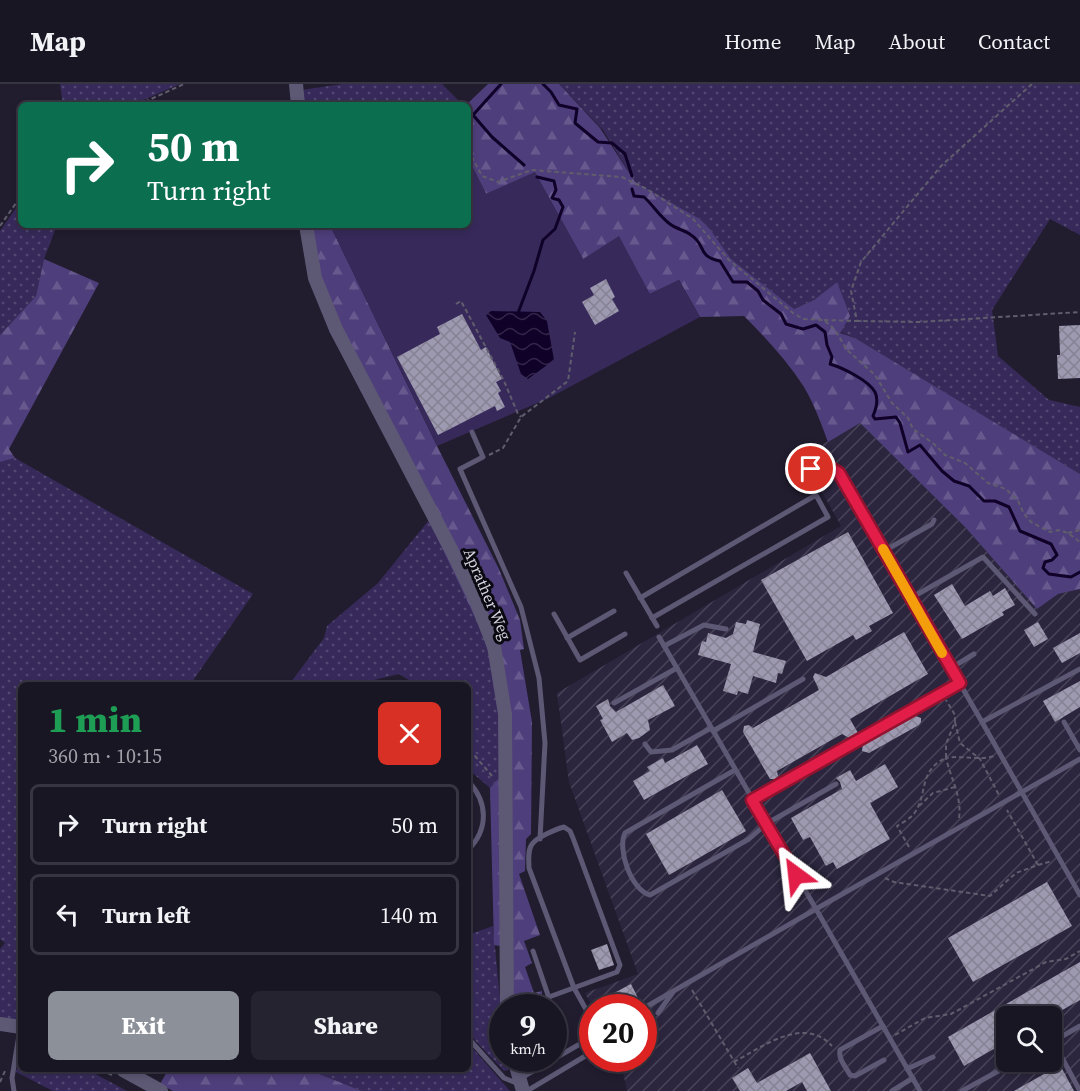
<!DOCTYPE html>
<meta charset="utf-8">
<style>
body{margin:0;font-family:"Source Serif 4",serif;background:#262330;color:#f1f3f6;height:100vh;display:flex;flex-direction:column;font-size:22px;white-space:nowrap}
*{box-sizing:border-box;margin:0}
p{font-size:20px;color:#9f9fa6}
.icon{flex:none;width:33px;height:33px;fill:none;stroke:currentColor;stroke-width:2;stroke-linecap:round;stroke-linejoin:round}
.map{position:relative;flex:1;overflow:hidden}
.sheet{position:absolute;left:18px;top:598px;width:453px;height:390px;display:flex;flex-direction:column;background:#191623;border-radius:9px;box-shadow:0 3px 9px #0003,0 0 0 2px #373541}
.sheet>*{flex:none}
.banner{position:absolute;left:18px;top:18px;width:453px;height:126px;border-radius:9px;box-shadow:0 3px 9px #0003,0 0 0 2px #373541;background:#0b6e4f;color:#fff;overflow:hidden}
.tools{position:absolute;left:996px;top:922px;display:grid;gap:12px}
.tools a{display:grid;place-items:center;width:66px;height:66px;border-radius:9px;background:#191623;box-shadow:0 3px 9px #0003,0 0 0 2px #373541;font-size:30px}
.speed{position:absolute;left:489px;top:910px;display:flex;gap:12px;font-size:30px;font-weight:700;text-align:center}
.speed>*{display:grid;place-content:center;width:78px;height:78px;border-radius:50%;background:#191623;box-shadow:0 3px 9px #0003,0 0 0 2px #373541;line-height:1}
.speed small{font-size:15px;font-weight:400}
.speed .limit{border:9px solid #d22;background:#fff;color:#111}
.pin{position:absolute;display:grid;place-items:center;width:51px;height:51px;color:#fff;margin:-26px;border:3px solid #fff;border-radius:50%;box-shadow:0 2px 6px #0007}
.me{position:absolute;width:66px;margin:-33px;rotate:330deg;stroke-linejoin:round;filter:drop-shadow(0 0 4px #0008)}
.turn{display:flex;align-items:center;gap:21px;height:126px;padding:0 30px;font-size:27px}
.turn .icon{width:78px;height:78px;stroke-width:2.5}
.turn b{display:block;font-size:42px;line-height:51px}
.round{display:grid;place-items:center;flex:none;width:63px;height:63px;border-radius:9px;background:#262330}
.summary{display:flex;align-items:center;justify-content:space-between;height:102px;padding:0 30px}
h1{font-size:36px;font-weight:800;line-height:45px;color:#1e9e55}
.cta{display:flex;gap:12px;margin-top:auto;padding:12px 30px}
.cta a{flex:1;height:69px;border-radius:9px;background:#8c9099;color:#fff;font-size:24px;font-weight:800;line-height:69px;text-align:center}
.cta a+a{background:#262330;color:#f1f3f6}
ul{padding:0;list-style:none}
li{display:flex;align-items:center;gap:18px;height:81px;margin:0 12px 9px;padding:0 18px;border:3px solid #373541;border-radius:9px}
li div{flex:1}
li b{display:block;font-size:22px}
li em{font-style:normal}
header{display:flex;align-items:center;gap:36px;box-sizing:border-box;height:84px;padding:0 30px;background:#191623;border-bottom:2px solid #373541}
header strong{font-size:28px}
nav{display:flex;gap:33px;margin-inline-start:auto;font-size:21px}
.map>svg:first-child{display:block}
.industrial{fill:url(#industrial-furrows);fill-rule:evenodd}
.grass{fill:url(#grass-dots)}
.forest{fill:url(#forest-firs)}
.park{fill:#372a5b}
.water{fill:url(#water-waves)}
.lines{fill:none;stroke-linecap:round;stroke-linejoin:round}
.stream{stroke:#100129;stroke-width:3}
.building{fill:url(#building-cross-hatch)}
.path{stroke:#605d6d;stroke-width:2;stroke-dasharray:4.5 3;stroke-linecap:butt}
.service{stroke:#5d5874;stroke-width:5}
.tertiary{stroke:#5d5874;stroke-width:14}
.route-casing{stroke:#92132f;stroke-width:15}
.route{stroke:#e11d48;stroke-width:10}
.slow{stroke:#f59e0b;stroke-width:10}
.labels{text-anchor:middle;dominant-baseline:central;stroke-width:6;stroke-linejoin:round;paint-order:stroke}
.street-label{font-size:16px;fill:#d3d1dd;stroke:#0a0911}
</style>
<header>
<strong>Map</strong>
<nav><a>Home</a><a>Map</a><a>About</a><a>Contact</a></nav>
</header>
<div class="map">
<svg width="1080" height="1007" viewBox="0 0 1080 1007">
<defs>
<pattern id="industrial-furrows" width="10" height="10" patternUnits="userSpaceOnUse" patternTransform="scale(1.5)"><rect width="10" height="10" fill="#2b263e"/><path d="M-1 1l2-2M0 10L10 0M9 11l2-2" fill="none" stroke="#494459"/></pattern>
<pattern id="grass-dots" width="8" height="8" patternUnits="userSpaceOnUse" patternTransform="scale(1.5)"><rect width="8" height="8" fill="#372a5b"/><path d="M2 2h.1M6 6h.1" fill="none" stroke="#534872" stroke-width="1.8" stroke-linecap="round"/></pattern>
<pattern id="forest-firs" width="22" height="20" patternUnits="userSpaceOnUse" patternTransform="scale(1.5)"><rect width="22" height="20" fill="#4e3e7b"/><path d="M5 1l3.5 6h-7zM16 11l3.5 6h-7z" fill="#67598d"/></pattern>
<pattern id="water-waves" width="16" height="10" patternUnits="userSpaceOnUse" patternTransform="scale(1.5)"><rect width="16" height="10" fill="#100129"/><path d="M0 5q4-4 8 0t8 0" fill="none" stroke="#322548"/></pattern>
<pattern id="building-cross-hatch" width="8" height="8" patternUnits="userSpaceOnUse" patternTransform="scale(1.5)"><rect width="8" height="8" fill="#9d99b0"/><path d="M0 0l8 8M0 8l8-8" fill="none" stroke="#868294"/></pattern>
</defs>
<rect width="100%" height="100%" fill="#211d2f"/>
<path class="industrial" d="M860 339 965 443 1037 525 1058 510 1080 505V1007H627L620 975H644V924H593L585 909 638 890 569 698 557 609 841 442 802 372ZM1006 933H1052V978H1006Z"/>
<g class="grass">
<polygon points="60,0 180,0 132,21 63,21"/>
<polygon points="342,0 442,0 463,21 304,21 302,6"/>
<polygon points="559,0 1080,0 1080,151 1050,135 992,226 998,272 1049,316 1080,323 1080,390 855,254 840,248 837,198 814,216 794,225 731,175 710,145 700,135 635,98 603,46"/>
<polygon points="21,117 21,141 57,141 44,175 36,212 0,251 0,147"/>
<polygon points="15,374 253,510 194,595 193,601 21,602 21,938 0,935 0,865 5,859 0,855 0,378"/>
<path d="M429 436C450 479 478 528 491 574 500 609 500 656 501 693L490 704 468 685V602L417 601 399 590 374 596 366 601 288 602 324 554 327 542 378 499Z"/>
<polygon points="493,842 502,936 502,975 509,975 511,985 504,987 468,949 468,851"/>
<polygon points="468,959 510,1007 362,1007 309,986 468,986"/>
<polygon points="21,967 21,986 88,986 127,1007 53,1007 16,988"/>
</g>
<g class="forest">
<path d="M488 0H559L600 44 635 98 700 135 710 145 731 175 794 225 814 216 837 198 850 232 840 249 855 254 1080 390V505L1058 510 1037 525 965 443 860 339 828 358C821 339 814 320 804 303 787 277 766 254 744 232L700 233 679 196 650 210 583 175 535 89 486 110 468 74V21H466Z"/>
<polygon points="302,141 330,141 437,362 499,485 520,536 524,565 520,566 532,638 531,750 526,755 525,787 519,790 540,851 524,857 532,879 525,883 534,909 542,907 542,912 531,917 533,924 515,924 513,903 512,864 494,861 490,704 501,692 500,639 491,575 479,542 429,436 378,334 330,249 306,182"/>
<polygon points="44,175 99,199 9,365 15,374 0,378 0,251 36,212"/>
<polygon points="168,986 309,986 362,1007 173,1007 160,1000"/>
</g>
<polygon class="park" points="468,74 486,110 535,88 583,175 619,152 650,210 679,196 700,233 549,314 437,362 330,141 468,141"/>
<polygon class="water" points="491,227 540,228 547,237 554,276 528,295 521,290 510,258 500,254 486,231"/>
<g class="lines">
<g class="stream">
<polyline points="501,0 473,31 492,53 524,81"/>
<polyline points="543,0 551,8 559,21 577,25 575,39 598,58 612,59 625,70 632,92"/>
<path d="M632 105 634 112 644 113C653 121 660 133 670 140 676 145 685 146 691 151 707 161 696 172 720 177L733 198H747L758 207 763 216 781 230 786 240 803 245 816 241 825 248 827 261 832 273 830 280C843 284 868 296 875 308 879 316 876 325 873 332L875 335 896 333 900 339 908 368 920 361 942 387 954 397 969 402 984 417H995L1009 423 1020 447 1051 460 1057 471 1052 476 1045 478 1043 484 1049 490 1071 493 1080 488"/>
<polyline points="518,229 534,187 543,156 555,145 563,123 559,116 552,114 556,106 554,97 537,93"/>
</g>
</g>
<g class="building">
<polygon points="606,195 615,213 612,215 619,227 595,241 582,218 594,211 590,204"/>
<polygon points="462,230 481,266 486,263 502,295 496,298 501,307 498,309 505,323 497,327 495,322 438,351 397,273 440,250 437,243"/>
<polygon points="1080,241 1080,294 1058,295 1057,271 1060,271 1059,242"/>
<polygon points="848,448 893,529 869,542 872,547 856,556 853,551 807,577 761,496"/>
<polygon points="952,500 965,522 990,507 993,512 1005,504 1015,521 1002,528 1004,531 962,555 934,511"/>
<polygon points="747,536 760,540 753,568 786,577 782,590 778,589 776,599 753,592 748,610 738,607 737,611 723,607 731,580 698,571 702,557 706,558 708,549 726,554 733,550 736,538 746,540"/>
<polygon points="1038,538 1048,555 1034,563 1024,546"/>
<polygon points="904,548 928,590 850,635 858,649 849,654 842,650 777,687 778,692 775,695 770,695 743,648 744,642 749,641 753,644 819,606 813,593 815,589 826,593"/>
<polygon points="1080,549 1080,569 1062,579 1053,564"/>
<polygon points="1080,597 1080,623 1055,638 1043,617"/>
<polygon points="663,601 675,622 648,636 650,646 639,654 632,656 627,649 612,658 600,636 603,635 596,622 608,615 610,622 616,628"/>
<polygon points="913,631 921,634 921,638 919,641 869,669 862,667 863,659"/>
<polygon points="697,661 708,680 644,716 633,697 650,687 647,683 663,674 665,679"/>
<polygon points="885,680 898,703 870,719 890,755 837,785 833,778 826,782 810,753 803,756 791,734 842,705 840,698 836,694 850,686 856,697"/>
<polygon points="722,706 746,747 669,791 646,750"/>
<polygon points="1047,798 1072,842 973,898 948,854"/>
<polygon points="607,860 614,881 599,886 591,866"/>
<polygon points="1080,878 1080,916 1050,933 1006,933 1006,958 964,982 948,953"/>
<polygon points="631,900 641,920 639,924 623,924 614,909"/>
<polygon points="644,929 646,929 657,949 644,956"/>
<polygon points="810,969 831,1007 807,1007 802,998 786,1007 740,1007 732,994 748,984 757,999"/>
<polygon points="1060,981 1074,1007 1014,1007"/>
</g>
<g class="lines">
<g class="path">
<polyline points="1032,0 941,82 861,178 851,207 857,237 920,238 1080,228"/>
<polyline points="138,21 184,0"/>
<polyline points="468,66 482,92 498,98 532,86 622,93 647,105 693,135 729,176 793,229 803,235 824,236 835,246 847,266 875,291 892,319 908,334 913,345 934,360 945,371 965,379 988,399 1006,405 1018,417 1024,430 1031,438 1050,448 1059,446 1068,449 1080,458"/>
<polyline points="0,142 21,112"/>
<polyline points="456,220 461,217 504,297 518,330 521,333"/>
<polyline points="824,236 857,237"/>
<polyline points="489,371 503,364 521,333 568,297 575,248"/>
<polyline points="1068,449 1080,446"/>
<polyline points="955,638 960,659 980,675 1000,713"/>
<polyline points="468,668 475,672 492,692"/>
<polyline points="919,722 933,709 955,703"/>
<path d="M959 734C962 713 951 695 946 674 963 671 978 677 994 672"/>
<path d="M909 763 897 742C902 739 909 735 913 731 929 711 917 687 946 674V660L955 638V631L946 616"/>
<polyline points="1038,781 1052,777"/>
<polyline points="885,794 894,798 990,812 1016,789 1038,781 1007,726"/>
<polyline points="692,906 738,984"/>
<polyline points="895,951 925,934 951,930 1046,878 1066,875 1080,867"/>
<path d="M734 978C762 963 804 931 832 962"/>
<polyline points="101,986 112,991"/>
<polyline points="0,998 5,987"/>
</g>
<g class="service">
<polyline points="472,348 483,373 460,385 521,523 539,594 545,659 540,755"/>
<polyline points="811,385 826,381 839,389 982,638 1080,585"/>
<polyline points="884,467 932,440 934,436"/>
<polyline points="626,489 657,542"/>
<polyline points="640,514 816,411 828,433 652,534"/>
<polyline points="911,514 983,473 1035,530"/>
<polyline points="554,530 580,576 625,550"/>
<polyline points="567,554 614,527"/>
<polyline points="664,562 704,541 726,545"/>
<polyline points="951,584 974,570"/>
<polyline points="614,619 677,584"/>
<polyline points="982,638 1080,811"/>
<polyline points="1064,638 1080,666"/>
<polyline points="713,647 803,595"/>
<polyline points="645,660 651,668 672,666 711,644"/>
<path d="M735 686 625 749C617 765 631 806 650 811L749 755 766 740 836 700"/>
<path d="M468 697C488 718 489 745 468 766L470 783 468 786"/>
<polyline points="752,716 960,599"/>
<polyline points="533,867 549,914"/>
<path d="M519 924 617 888 620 881 573 754 570 747 564 743C556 745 538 753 533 759 527 765 529 777 529 784L574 904 592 936"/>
<polyline points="644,924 816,825 659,553"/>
<polyline points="658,929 673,908"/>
<path d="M883 942 840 966C838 975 846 983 850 991L855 992 884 976"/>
<polyline points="468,954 504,994 519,1000"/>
<polyline points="1053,957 1080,1007"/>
<polyline points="1052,958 1080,942"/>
<polyline points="907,985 933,973"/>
<polyline points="521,994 592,953"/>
<polyline points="14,1007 12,994 20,945"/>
<polyline points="527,1007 592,968"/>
<polyline points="892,1007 913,994"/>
<polyline points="920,1007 816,825 1080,675"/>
<polyline points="962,1007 1015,978"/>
</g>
<g class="tertiary">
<polyline points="296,0 298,21"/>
<polyline points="306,141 315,194 336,245 454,471 476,517 494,562 505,630 507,924"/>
<polyline points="0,940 21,943"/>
<polyline points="514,975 523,1007"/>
<polyline points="123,986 161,1007"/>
</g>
</g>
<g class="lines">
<g class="route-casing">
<polyline id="route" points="796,791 752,716 960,599 839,389 826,381 811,385"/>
</g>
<use href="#route" class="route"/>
<polyline class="slow" points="883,465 942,569"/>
</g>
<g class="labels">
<g class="street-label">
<text transform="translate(488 510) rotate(67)">Aprather Weg</text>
</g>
</g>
</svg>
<div class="tools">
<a><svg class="icon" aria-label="search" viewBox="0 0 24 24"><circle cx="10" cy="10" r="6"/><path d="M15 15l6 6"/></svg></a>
</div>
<div class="speed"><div>9<small>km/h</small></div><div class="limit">20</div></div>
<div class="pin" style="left:811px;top:385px;background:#d93025"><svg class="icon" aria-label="arrive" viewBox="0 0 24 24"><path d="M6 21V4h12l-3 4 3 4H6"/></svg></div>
<svg class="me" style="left:796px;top:791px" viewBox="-20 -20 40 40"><path d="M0-17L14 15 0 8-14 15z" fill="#e11d48" stroke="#fff" stroke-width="4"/></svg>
<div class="banner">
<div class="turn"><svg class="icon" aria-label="right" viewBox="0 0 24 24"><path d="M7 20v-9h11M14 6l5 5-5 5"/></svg><div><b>50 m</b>Turn right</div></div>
</div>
<section class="sheet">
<div class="summary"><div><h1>1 min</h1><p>360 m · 10:15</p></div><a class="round" style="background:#d93025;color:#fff"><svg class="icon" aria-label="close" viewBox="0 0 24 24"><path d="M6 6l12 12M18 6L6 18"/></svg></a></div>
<ul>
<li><svg class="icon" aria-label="right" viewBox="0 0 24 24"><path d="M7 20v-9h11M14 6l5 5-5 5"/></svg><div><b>Turn right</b></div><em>50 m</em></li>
<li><svg class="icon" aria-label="left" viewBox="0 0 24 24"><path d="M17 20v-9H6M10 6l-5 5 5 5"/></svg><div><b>Turn left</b></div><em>140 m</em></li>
</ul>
<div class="cta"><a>Exit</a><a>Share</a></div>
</section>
</div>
